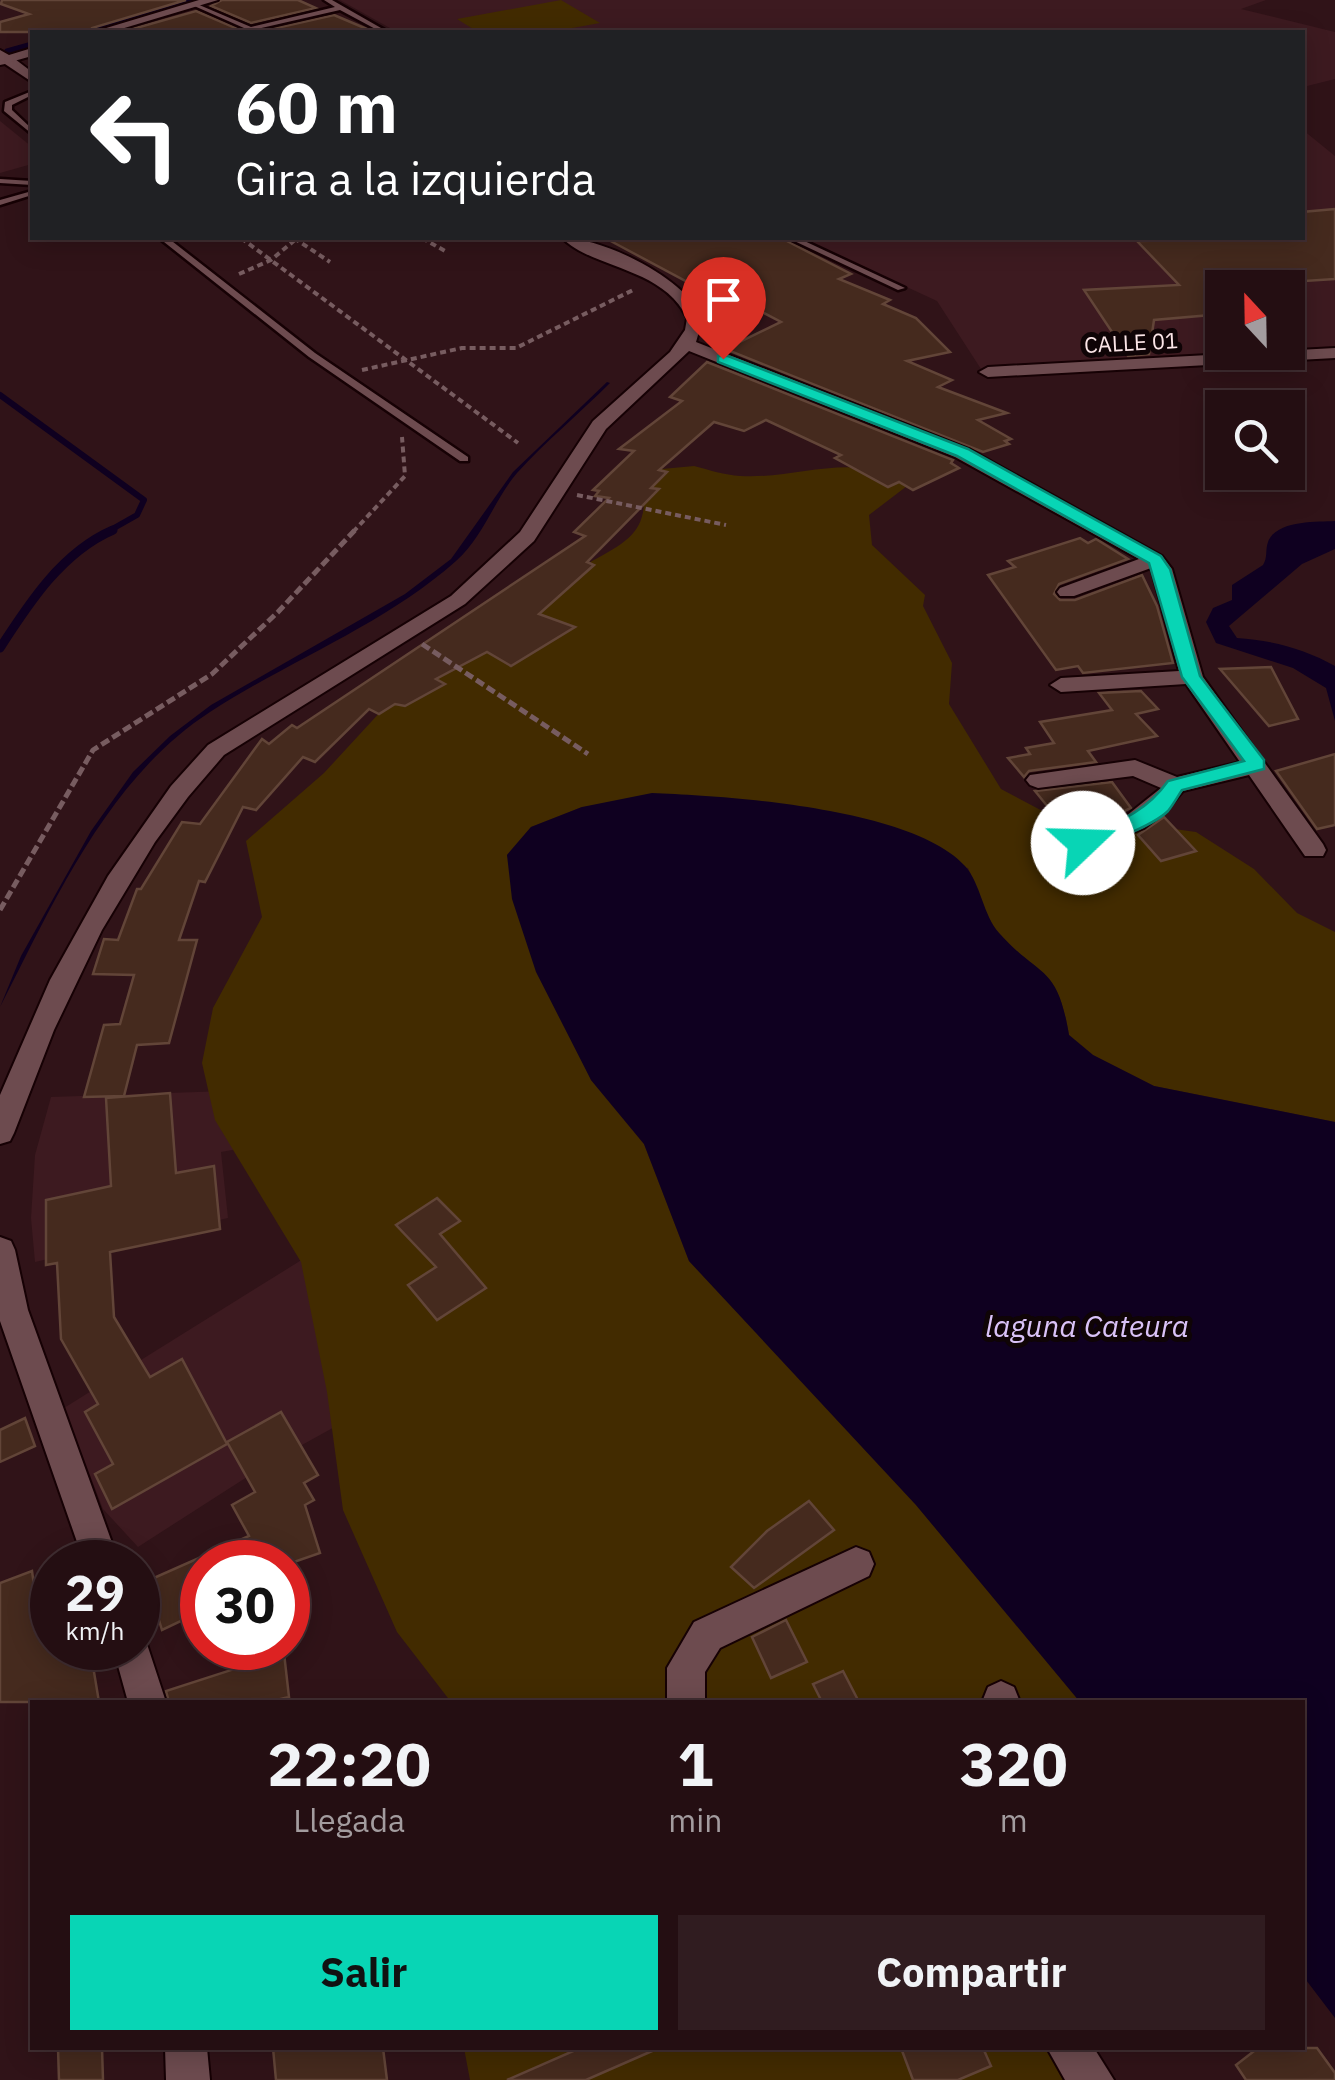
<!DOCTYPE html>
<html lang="es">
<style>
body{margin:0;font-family:"IBM Plex Sans",sans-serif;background:#301c20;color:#f1f3f6;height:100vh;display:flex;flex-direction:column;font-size:38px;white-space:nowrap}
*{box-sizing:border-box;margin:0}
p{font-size:32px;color:#a39c9f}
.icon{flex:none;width:55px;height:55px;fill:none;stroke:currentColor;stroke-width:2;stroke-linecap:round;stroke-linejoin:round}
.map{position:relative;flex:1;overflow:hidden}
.panel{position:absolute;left:30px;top:1700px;width:1275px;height:350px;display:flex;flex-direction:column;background:#240e12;border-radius:0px;box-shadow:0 5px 25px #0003,0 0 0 2px #412e32}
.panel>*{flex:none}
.banner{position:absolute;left:30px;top:30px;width:1275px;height:210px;border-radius:0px;box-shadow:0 5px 25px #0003,0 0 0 2px #412e32;background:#202124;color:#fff;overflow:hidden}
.needle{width:65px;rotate:338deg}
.tools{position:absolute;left:1205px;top:270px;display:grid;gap:20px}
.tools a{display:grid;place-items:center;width:100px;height:100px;border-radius:0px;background:#240e12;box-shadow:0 5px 25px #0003,0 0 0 2px #412e32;font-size:50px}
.speed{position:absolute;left:30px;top:1540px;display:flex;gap:20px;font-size:50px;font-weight:700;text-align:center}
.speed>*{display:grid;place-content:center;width:130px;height:130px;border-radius:50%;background:#240e12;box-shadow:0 5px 25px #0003,0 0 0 2px #412e32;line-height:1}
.speed small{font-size:25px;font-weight:400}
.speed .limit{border:15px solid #d22;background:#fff;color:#111}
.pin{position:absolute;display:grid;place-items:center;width:85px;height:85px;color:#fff;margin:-102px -42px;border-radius:50% 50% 50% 0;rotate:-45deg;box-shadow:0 0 10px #0007}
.pin .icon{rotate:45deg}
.me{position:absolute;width:110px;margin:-55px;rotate:69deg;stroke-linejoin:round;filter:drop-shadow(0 0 8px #0008)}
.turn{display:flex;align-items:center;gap:35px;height:210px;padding:0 40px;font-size:45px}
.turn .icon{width:130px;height:130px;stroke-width:2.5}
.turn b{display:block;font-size:70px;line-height:85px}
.eta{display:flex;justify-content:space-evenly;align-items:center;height:170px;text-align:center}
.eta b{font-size:60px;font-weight:800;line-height:70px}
.cta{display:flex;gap:20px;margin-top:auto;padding:20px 40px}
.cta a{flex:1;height:115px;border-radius:0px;background:#08d5b5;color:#111;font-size:40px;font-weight:800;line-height:115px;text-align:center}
.cta a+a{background:#301c20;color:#f1f3f6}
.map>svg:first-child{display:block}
.built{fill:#3d1a20}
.green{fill:#422b00}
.water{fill:#0f0020}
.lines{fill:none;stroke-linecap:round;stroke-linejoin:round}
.stream-far2{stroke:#0f0020;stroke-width:5}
.stream-far1{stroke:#0f0020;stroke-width:6}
.stream{stroke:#0f0020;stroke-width:9}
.building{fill:#452a1e;stroke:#624538;stroke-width:2.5}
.service-casing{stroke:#160104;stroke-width:5}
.minor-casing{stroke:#160104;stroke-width:4}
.tertiary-casing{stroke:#160104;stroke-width:4}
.path-far1{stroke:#775c60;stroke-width:4;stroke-dasharray:6 4;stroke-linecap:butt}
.path{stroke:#775c60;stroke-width:5;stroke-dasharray:9 4;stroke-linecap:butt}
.service{fill:#6d4b4f;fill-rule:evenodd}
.minor{fill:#6d4b4f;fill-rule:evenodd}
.tertiary{fill:#6d4b4f;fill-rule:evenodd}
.route{fill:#08d5b5;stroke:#058a76;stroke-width:2.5}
.labels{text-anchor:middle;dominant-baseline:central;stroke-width:10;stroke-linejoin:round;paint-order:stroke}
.far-street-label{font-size:22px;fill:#fbe5e7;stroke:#0f0406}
.water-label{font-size:30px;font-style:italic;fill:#d9c2f7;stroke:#0f0406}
</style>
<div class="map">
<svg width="1335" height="2080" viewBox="0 0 1335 2080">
<rect width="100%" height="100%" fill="#301318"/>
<g class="built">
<polygon points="340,0 1266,0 1241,9 1335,32 1335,79 1303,87 1302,32 397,32"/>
<polygon points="0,121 32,147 32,164 0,173"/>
<polygon points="1303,130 1335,156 1335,350 1288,352 1288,288 1222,288 1222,352 1280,353 981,369 937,301 801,238 1302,238"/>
<polygon points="283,1089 278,1142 221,1152 228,1218 35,1262 31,1218 35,1155 51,1097"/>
<polygon points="409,1193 587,1287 264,1466 138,1547 103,1509 64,1408"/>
</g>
<g class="green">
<polygon points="561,0 600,23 550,32 478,32 457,19"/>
<path d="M694 466C709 470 725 475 740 476 796 480 860 448 907 486L869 515 872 545 925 595 923 606 952 663 949 704 1001 789 1050 815 1113 833 1160 827 1196 832 1254 869 1297 913 1335 932V1122L1154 1086 1093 1055 1069 1035C1057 964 1040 979 999 933 985 917 977 888 968 868L582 807 531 827 507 855 591 1080 644 1144 689 1261 916 1505 1080 1702H451L397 1632 343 1510 327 1392 301 1262 215 1120 202 1063 213 1008 262 917 246 841 324 773 383 709 592 561C633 539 649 529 643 480L662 469Z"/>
<polygon points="464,2048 1070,2048 1075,2080 470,2080"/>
</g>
<g class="water">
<path d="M607 382 610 383C580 413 545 442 517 473 494 500 484 536 456 561 384 625 290 660 210 712 108 778 54 902 0 1007L21 956 91 831 133 772 170 736 211 705 405 594 451 559 513 472Z"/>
<path d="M1335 521V549L1302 564 1229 626 1237 638C1271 640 1305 649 1335 666V721L1326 688 1293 668 1216 643 1206 622 1213 608 1232 600V585L1263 565C1268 557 1265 550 1268 542 1276 520 1317 522 1335 521Z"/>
<path d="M652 793C729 796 913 808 965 866 981 884 983 915 999 933 1040 979 1057 963 1069 1035L1093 1055 1154 1086 1335 1122V2018L1303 1976 1302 1702H1080L916 1505 689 1261 644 1144 591 1080 536 972 512 899 507 855 531 827 582 807Z"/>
</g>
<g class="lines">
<g class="stream-far2">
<polyline points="76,32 193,0"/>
<polyline points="7,51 32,44"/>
</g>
<polyline class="stream-far1" points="0,395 144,500 137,515 107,532"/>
<path class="stream" d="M0 648C29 603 62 552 113 530"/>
</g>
<g class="building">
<polygon points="2,0 186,0 92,28 89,32 0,32 0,22 29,14 1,4"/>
<polygon points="222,0 298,0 316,8 251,23 211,6"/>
<polygon points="196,11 245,32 122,32"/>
<polygon points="334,15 374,32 264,32 263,31"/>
<polygon points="1335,209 1335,279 1273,283 1277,288 1222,288 1222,314 1154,320 1149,354 1128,356 1084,290 1179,285 1137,241 1302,238 1302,212"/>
<polygon points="605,238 781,238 851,274 839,279 890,300 883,304 916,318 950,352 907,361 952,380 938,387 1007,413 978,420 1011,439 1005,441 1009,444 983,452 725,349 781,322 720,290 710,294"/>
<polygon points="707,362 953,460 951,463 959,468 913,490 899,482 888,487 835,458 841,455 766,420 744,431 714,422 659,470 667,472 651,488 659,489 587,562 594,565 539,614 575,627 511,666 487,652 436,679 445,684 405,706 395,704 379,714 369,709 315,762 303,757 256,810 243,807 205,882 199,881 179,940 197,940 169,1043 137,1045 124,1096 84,1097 104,1025 120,1024 134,975 93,974 104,939 118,940 137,889 141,889 182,822 200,824 262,739 269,744 292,725 297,728 585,536 574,532 609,498 595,496 599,491 593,490 634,451 619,449 682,401 670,397"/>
<polygon points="1080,538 1088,543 1096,539 1128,559 1059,584 1054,594 1060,600 1075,600 1142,575 1157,606 1173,663 1083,673 1078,666 1056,670 988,575 1015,567 1008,561"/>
<polygon points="1271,667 1298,719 1269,726 1220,669"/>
<polygon points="1141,691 1158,709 1136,714 1157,736 1088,751 1096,762 1029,771 1024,777 1008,758 1030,754 1026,748 1054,743 1040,722 1112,710 1099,693"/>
<polygon points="1335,754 1335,825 1317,829 1276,771"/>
<polygon points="1112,782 1131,808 1080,831 1062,810 1052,812 1035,791"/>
<polygon points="1164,817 1196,851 1161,861 1138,835"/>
<polygon points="170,1093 176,1173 214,1166 220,1229 110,1252 114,1317 150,1377 182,1359 227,1444 112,1509 95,1474 113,1464 85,1412 98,1404 61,1339 57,1263 46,1265 46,1200 111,1186 106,1098"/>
<polygon points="437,1198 460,1221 440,1234 486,1288 437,1320 408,1285 436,1267 396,1225"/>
<polygon points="281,1412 318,1475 304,1483 314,1500 305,1505 320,1553 294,1562 202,1562 202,1611 162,1630 147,1581 249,1536 232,1505 255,1492 227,1442"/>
<polygon points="25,1418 35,1446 0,1462 0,1430"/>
<polygon points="809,1501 834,1530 754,1588 731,1567 767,1531"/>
<polygon points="32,1571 40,1628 52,1623 52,1648 90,1648 99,1702 0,1702 0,1583"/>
<polygon points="786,1620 807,1662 771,1678 752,1637"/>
<polygon points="284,1653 289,1697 268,1702 169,1702 166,1691"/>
<polygon points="843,1671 859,1702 822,1702 813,1684"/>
<polygon points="58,2048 102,2048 103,2080 59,2080"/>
<polygon points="273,2048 383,2048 387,2080 276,2080"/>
<polygon points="580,2048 659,2048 586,2080 507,2080"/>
<polygon points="901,2048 983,2048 991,2066 958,2080 913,2080"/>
<polygon points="1258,2048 1317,2048 1335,2073 1335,2080 1246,2080 1236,2065"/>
</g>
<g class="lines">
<g class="service-casing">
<g id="service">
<polygon points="324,0 332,0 388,32 381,32 340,10 257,29 260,32 253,32 192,5 197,4 251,27 335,7"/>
<polygon points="32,91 32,95 12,105 12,110 32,129 32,134 4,111 5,102"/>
<polygon points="0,179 32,181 32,185 0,183"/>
<polygon points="32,191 32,195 0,205 0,200"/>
<polygon points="159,238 168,238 315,353 468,457 468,461 460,461 309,357"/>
<polygon points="788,238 798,238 905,288 898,290"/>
</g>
</g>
<g class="minor-casing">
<g id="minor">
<polygon points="11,56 32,72 32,82 5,64 0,65 0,57"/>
<path d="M562 238C605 238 684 278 703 318L696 342 969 449 1162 556 1172 569 1203 677 1323 844 1326 850 1323 856H1305L1249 775 1183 791 1165 812 1144 828 1092 849H1074L1071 843 1074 837 1126 816 1161 788 1133 776 1038 788 1030 785 1026 780 1030 775 1135 760 1177 777 1240 762 1186 684 1061 692 1050 685 1061 678 1179 671 1151 568 1074 596H1060L1057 592 1060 588 1139 559 955 457 689 351 606 429 534 541 465 604 224 755 188 797 155 842 102 930 54 1030 14 1133 10 1141 0 1144V1095L50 980 108 876 171 786 208 745 451 596 520 532 593 421 670 352 685 330 687 318C663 267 593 269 562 238Z"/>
<polygon points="1335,348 1335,358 988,377 979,372 988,367"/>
<polygon points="0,1237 11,1241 15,1250 28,1310 119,1562 84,1562 0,1321"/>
<polygon points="856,1547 869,1552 874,1564 869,1576 720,1648 705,1672 705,1702 667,1702 667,1668 694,1622"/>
<polygon points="138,1632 144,1635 166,1702 128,1702 113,1648 138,1648"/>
<polygon points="1001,1681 1014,1687 1020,1702 982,1702 988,1687"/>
<polygon points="165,2048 207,2048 210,2080 166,2080"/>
<polygon points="1047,2048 1094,2048 1114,2080 1065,2080"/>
</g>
</g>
<g class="tertiary-casing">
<g id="tertiary">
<polygon points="199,0 218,0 111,32 93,32"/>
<polygon points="32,48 32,56 7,63 0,60 0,50 9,55"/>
</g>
</g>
<g class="path-far1">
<polyline points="241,238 518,443"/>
<polyline points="294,238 330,262"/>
<polyline points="422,238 445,251"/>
<polyline points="239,274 271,260 296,239"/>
<polyline points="362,370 462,348 516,348 633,290"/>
<polyline points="577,495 726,525"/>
<polyline points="353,532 405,476 402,437"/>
</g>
<g class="path">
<polyline points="422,644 588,754"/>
<polyline points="0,910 93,750 212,674 278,612 355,530"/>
</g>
<use href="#service" class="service"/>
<use href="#minor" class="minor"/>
<use href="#tertiary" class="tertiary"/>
</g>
<path class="route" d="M718 356H728L968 449 1161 556 1170 569 1200 676 1264 760V769L1182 790C1178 796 1173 805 1168 811 1155 824 1093 852 1076 848V838C1115 822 1143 816 1168 781L1244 761 1182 677 1149 563 957 456 718 362Z"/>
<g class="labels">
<g class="far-street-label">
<text transform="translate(1131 342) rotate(-3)">CALLE 01</text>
</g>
<g class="water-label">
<text x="1087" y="1325">laguna Cateura</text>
</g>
</g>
</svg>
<div class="tools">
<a><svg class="needle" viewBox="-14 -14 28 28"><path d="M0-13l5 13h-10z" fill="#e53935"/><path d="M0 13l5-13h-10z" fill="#a39c9f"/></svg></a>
<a><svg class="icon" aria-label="search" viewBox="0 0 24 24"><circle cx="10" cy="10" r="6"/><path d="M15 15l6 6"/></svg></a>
</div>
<div class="speed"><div>29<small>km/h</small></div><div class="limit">30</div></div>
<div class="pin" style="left:723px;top:359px;background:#d93025"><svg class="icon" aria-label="arrive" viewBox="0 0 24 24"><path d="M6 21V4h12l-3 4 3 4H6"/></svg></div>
<svg class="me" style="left:1083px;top:843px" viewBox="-20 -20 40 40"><circle r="19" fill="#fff"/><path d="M0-13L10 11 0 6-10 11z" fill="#08d5b5"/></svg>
<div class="banner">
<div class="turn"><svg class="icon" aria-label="left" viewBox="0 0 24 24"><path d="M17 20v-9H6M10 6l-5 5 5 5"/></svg><div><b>60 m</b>Gira a la izquierda</div></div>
</div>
<section class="panel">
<div class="eta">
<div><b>22:20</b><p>Llegada</p></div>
<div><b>1</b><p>min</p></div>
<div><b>320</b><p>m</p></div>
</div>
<div class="cta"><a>Salir</a><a>Compartir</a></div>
</section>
</div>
